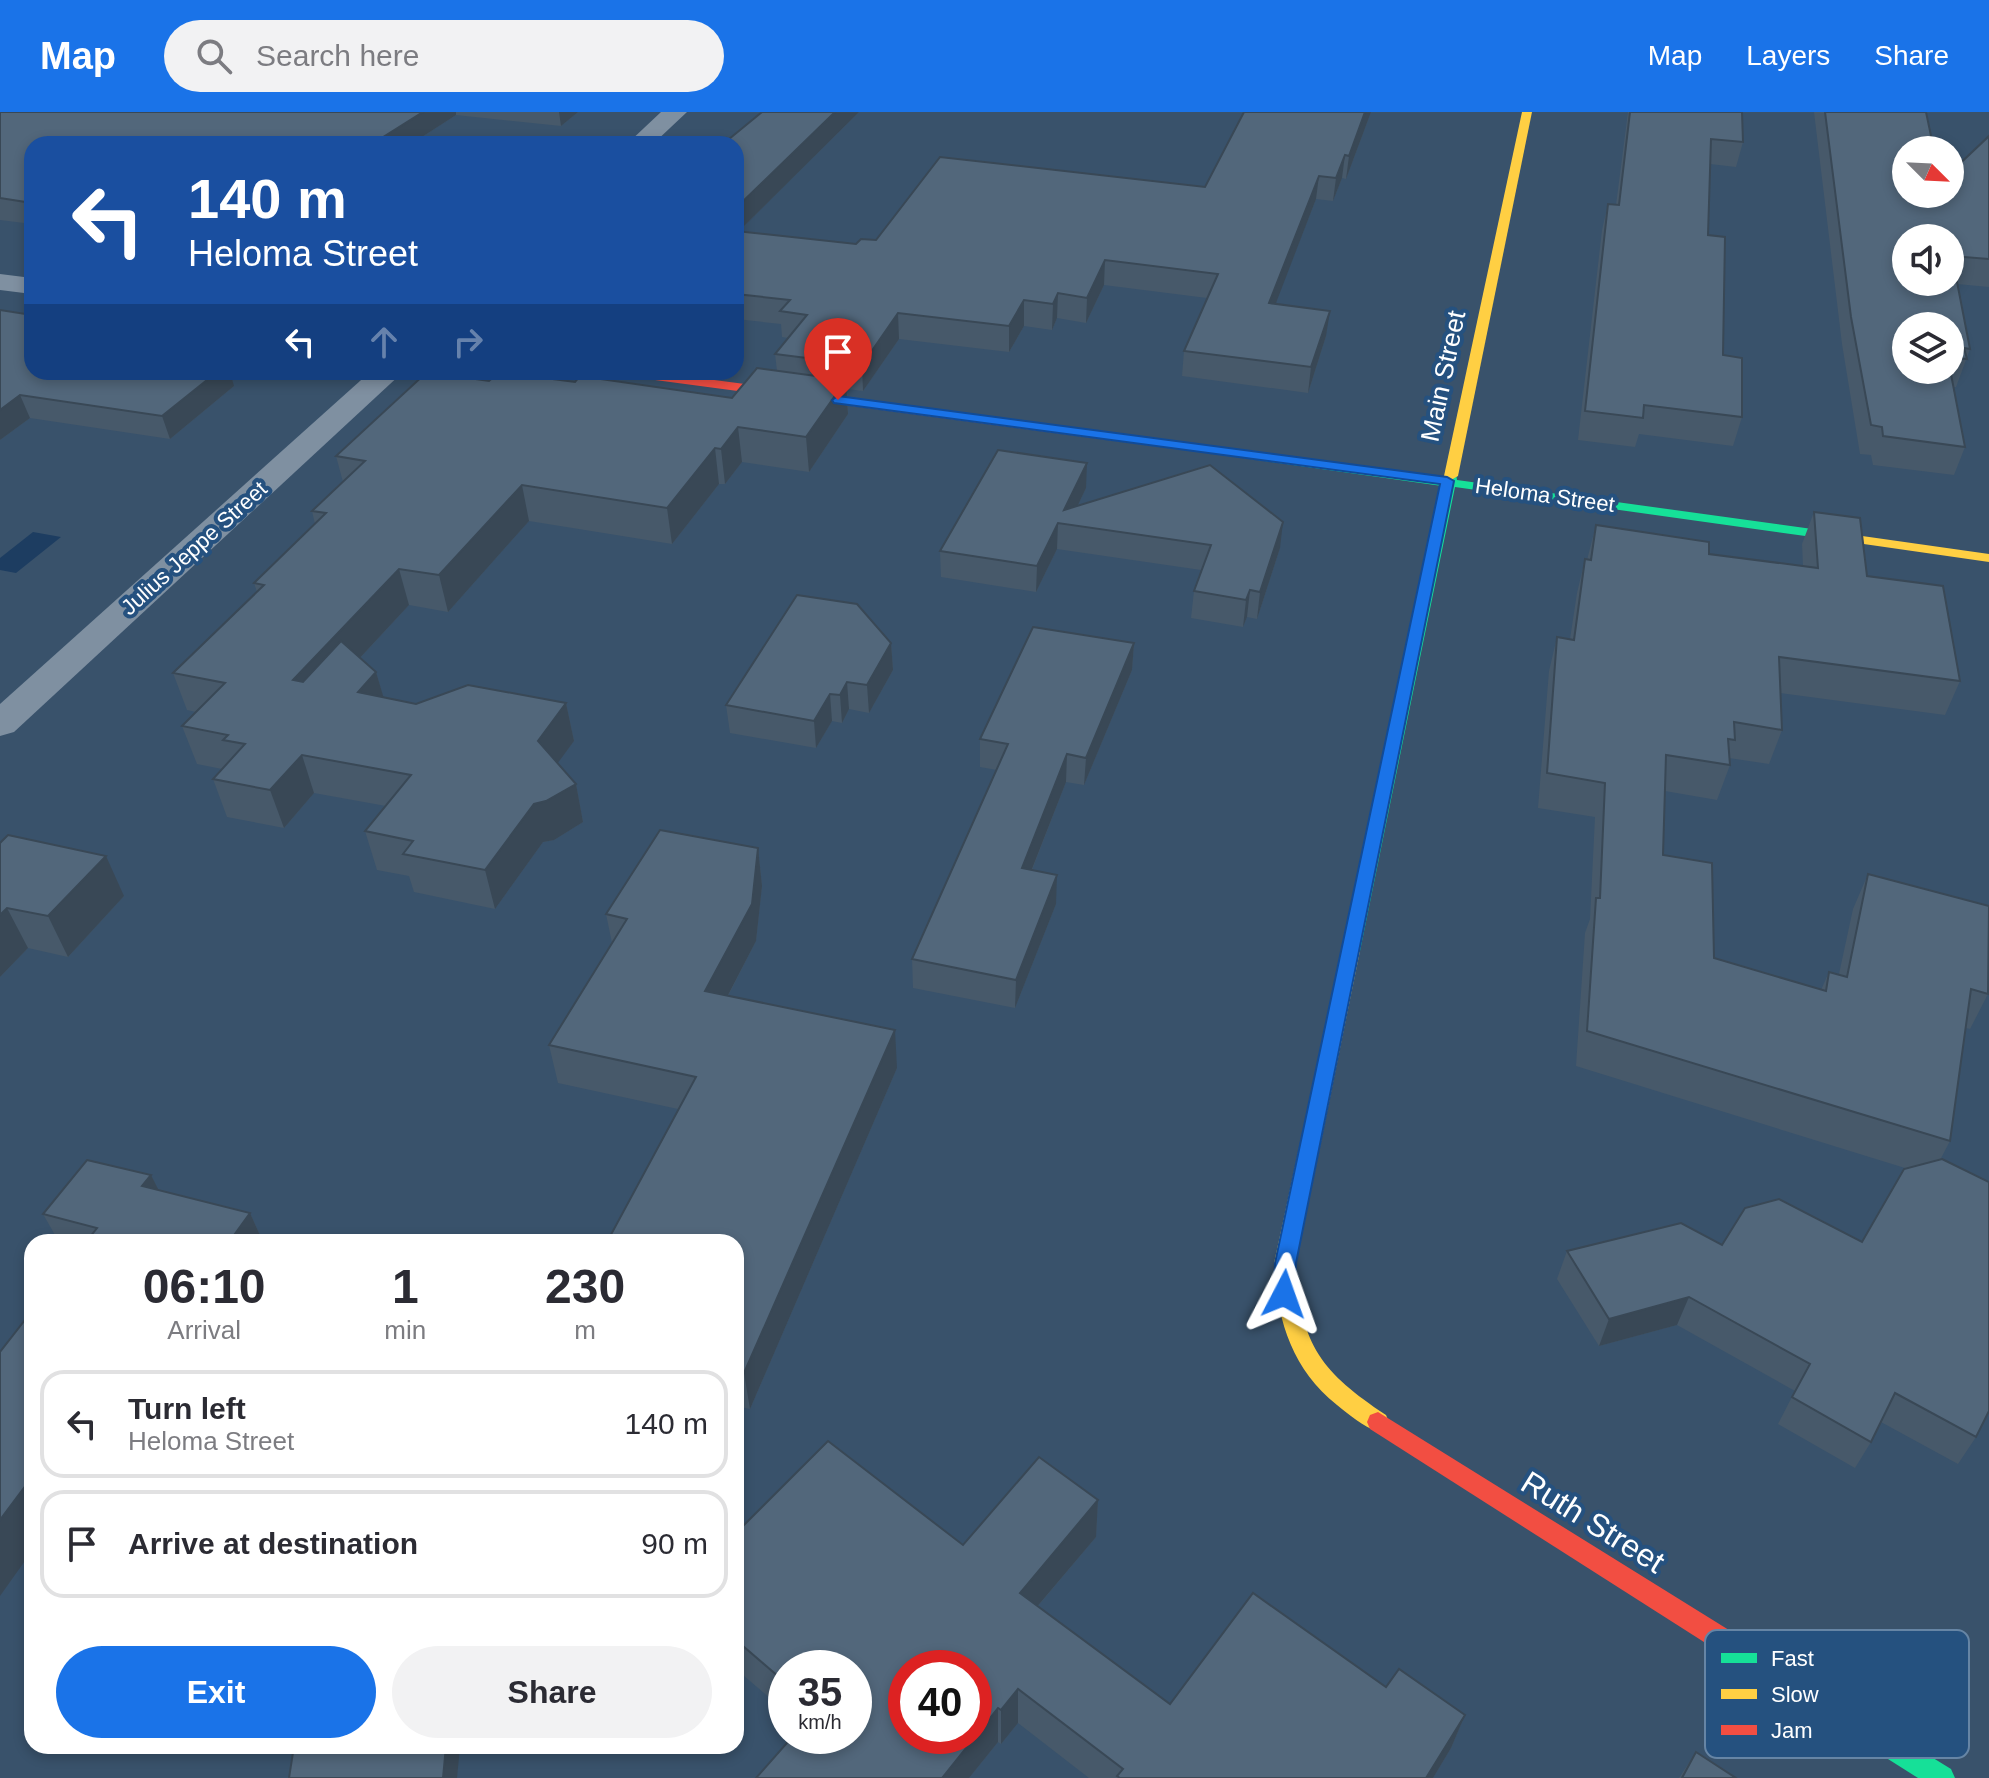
<!DOCTYPE html>
<style>
body{margin:0;font-family:Helvetica,sans-serif;background:#f2f2f3;color:#2b2b33;height:100vh;display:flex;flex-direction:column;font-size:30px;white-space:nowrap}
*{box-sizing:border-box;margin:0}
p{font-size:26px;color:#7c7c81}
.icon{flex:none;width:44px;height:44px;fill:none;stroke:currentColor;stroke-width:2;stroke-linecap:round;stroke-linejoin:round}
.map{position:relative;flex:1;overflow:hidden}
.sheet{position:absolute;left:24px;top:1122px;width:720px;height:520px;display:flex;flex-direction:column;background:#fff;border-radius:24px;box-shadow:0 4px 12px #0003}
.sheet>*{flex:none}
.banner{position:absolute;left:24px;top:24px;width:720px;height:244px;border-radius:24px;box-shadow:0 4px 12px #0003;background:#1a4fa0;color:#fff;overflow:hidden}
.needle{width:52px;rotate:114deg}
.tools{position:absolute;left:1892px;top:24px;display:grid;gap:16px}
.tools a{display:grid;place-items:center;width:72px;height:72px;border-radius:50%;background:#fff;box-shadow:0 4px 12px #0003;font-size:40px}
.speed{position:absolute;left:768px;top:1538px;display:flex;gap:16px;font-size:40px;font-weight:700;text-align:center}
.speed>*{display:grid;place-content:center;width:104px;height:104px;border-radius:50%;background:#fff;box-shadow:0 4px 12px #0003;line-height:1}
.speed small{font-size:20px;font-weight:400}
.speed .limit{border:12px solid #d22;background:#fff;color:#111}
.pin{position:absolute;display:grid;place-items:center;width:68px;height:68px;color:#fff;margin:-82px -34px;border-radius:50% 50% 50% 0;rotate:-45deg;box-shadow:0 0 8px #0007}
.pin .icon{rotate:45deg}
.me{position:absolute;width:88px;margin:-44px;rotate:4deg;stroke-linejoin:round;filter:drop-shadow(0 0 6px #0008)}
.turn{display:flex;align-items:center;gap:28px;height:168px;padding:0 32px;font-size:36px}
.turn .icon{width:104px;height:104px;stroke-width:2.5}
.turn b{display:block;font-size:56px;line-height:68px}
.lanes{display:flex;align-items:center;height:76px;padding:0 32px;background:#0003;justify-content:center;gap:40px;direction:ltr}
.lanes .off{opacity:.35}
.eta{display:flex;justify-content:space-evenly;align-items:center;height:136px;text-align:center}
.eta b{font-size:48px;font-weight:600;line-height:56px}
.cta{display:flex;gap:16px;margin-top:auto;padding:16px 32px}
.cta a{flex:1;height:92px;border-radius:48px;background:#1a73e8;color:#fff;font-size:32px;font-weight:600;line-height:92px;text-align:center}
.cta a+a{background:#f2f2f3;color:#2b2b33}
ul{padding:0;list-style:none}
li{display:flex;align-items:center;gap:24px;height:108px;margin:0 16px 12px;padding:0 16px;border:4px solid #e1e1e2;border-radius:24px}
li div{flex:1}
li b{display:block;font-size:30px}
li em{font-style:normal}
header{display:flex;align-items:center;gap:48px;box-sizing:border-box;height:112px;padding:0 40px;background:#1a73e8;color:#fff}
header strong{font-size:38px}
nav{display:flex;gap:44px;margin-inline-start:auto;font-size:28px}
.search{width:560px;height:72px;background:#f2f2f3;display:flex;align-items:center;gap:20px;box-sizing:border-box;padding:0 28px;border-radius:44px;color:#7c7c81;font-size:30px}
.map>svg:first-child{display:block}
.water{fill:#1d3d61}
.lines{fill:none;stroke-linecap:round;stroke-linejoin:round}
.street{fill:#7f90a1;fill-rule:evenodd}
.fast{fill:#16e098;fill-rule:evenodd}
.slow{fill:#ffcf43;fill-rule:evenodd}
.jam{fill:#f24e42;fill-rule:evenodd}
.wall{fill:#47596a;fill-rule:evenodd}
.shaded-wall{fill:#394856}
.building{fill:#52677b;stroke:#394856;stroke-width:2;fill-rule:evenodd}
.route{fill:#1a73e8;stroke:#114b97;stroke-width:2}
.labels{text-anchor:middle;dominant-baseline:central;stroke-width:8;stroke-linejoin:round;paint-order:stroke}
.far-street-label{font-size:22px;fill:#fff;stroke:#25517f}
.street-label{font-size:26px;fill:#fff;stroke:#25517f}
.near-street-label{font-size:32px;fill:#fff;stroke:#25517f}
.key{fill:#25517f;stroke:#6685a5;stroke-width:2}
.key-label{font-size:22px;fill:#fff}
</style>
<header>
<strong>Map</strong>
<div class="search"><svg class="icon" aria-label="search" viewBox="0 0 24 24"><circle cx="10" cy="10" r="6"/><path d="M15 15l6 6"/></svg>Search here</div>
<nav><a>Map</a><a>Layers</a><a>Share</a></nav>
</header>
<div class="map">
<svg width="1989" height="1666" viewBox="0 0 1989 1666">
<rect width="100%" height="100%" fill="#39526b"/>
<polygon class="water" points="33,420 61,425 16,461 0,458 0,446"/>
<g class="lines">
<g class="street">
<polygon points="661,0 687,0 653,32 627,32"/>
<polygon points="0,162 32,166 32,182 0,178"/>
<polygon points="370,260 403,260 14,620 0,624 0,592"/>
</g>
<g class="fast">
<polygon points="1192,331 1444,366 1451,360 1456,361 1457,368 1827,419 1834,423 1827,427 1455,375 1360,839 1351,845 1342,839 1442,374 1187,338 1186,335"/>
<polygon points="1818,1575 1951,1657 1955,1666 1918,1666 1809,1597 1805,1588 1809,1579"/>
</g>
<g class="slow">
<polygon points="1522,0 1532,0 1458,364 1451,368 1444,364"/>
<polygon points="1827,419 1989,442 1989,450 1822,426 1820,423"/>
<path d="M1351 833 1360 839 1296 1151C1300 1232 1320 1259 1386 1303L1389 1310 1386 1317 1378 1320C1363 1314 1349 1303 1337 1293 1291 1256 1277 1207 1274 1151L1342 839Z"/>
</g>
<g class="jam">
<polygon points="619,260 653,260 1192,331 1198,335 1192,339 625,264"/>
<polygon points="1378,1300 1827,1579 1831,1588 1827,1597 1818,1601 1809,1597 1370,1317 1367,1310 1370,1303"/>
</g>
</g>
<g class="wall">
<polygon points="0,0 578,0 561,14 456,3 411,32 32,32 32,112 0,108"/>
<polygon points="762,0 859,0 739,119 856,132 1205,75 1371,0 1346,67 1342,66 1333,89 1316,87 1275,192 1326,224 1308,281 1182,264 1184,239 1207,186 1104,173 1086,211 1057,206 1052,218 1024,214 1009,240 899,227 863,279 847,277 848,302 809,360 742,350 725,372 719,372 672,432 529,409 448,500 409,493 360,546 376,560 383,585 416,592 566,591 574,629 557,651 576,672 583,710 554,728 543,730 495,797 414,780 409,764 377,758 365,719 386,694 314,681 284,716 227,705 213,667 222,657 197,652 182,614 196,600 187,598 173,561 257,480 254,471 315,412 312,399 343,370 336,344 489,269 575,270 732,286 777,259 775,242 788,226 782,225 781,212 736,207 736,32"/>
<polygon points="1628,0 1742,0 1743,30 1736,55 1710,52 1708,123 1723,243 1742,305 1733,334 1639,322 1635,335 1578,328 1602,118 1608,92 1616,93"/>
<path d="M1814 0H1926L1906 38 1950 82 1989 24V175L1957 172 1970 237 1956 275H1953L1965 335 1954 363 1873 353 1871 343 1860 342 1842 232ZM1950 214V258H1906Z"/>
<polygon points="0,198 32,260 234,274 170,327 30,306 0,328"/>
<polygon points="1086,376 1078,393 1280,436 1257,507 1247,505 1243,515 1191,506 1194,479 1201,458 1057,437 1036,480 941,465 940,439"/>
<polygon points="1814,400 1867,464 1960,569 1945,603 1780,581 1782,618 1769,652 1729,646 1730,653 1717,688 1665,679 1663,743 1714,846 1821,878 1829,860 1839,862 1853,797 1868,762 1988,882 1970,917 1966,916 1950,1029 1940,1048 1976,1325 1958,1352 1881,1310 1871,1330 1855,1356 1778,1312 1795,1279 1677,1213 1599,1234 1557,1167 1567,1139 1722,1133 1862,1130 1905,1056 1576,954 1585,821 1590,807 1595,705 1538,696 1549,559 1557,525 1570,527 1577,481 1585,447 1587,448 1596,413 1709,442 1803,454 1802,432"/>
<polygon points="891,531 893,558 869,601 849,597 842,611 832,609 816,636 730,621 726,593"/>
<polygon points="1134,531 1132,558 1084,673 1066,670 1032,758 1056,792 1015,896 913,876 912,847 997,658 980,655 980,627"/>
<polygon points="0,731 124,784 68,845 28,836 0,865"/>
<polygon points="758,736 762,774 756,829 728,884 897,956 750,1297 736,1294 736,1130 678,997 558,971 549,933 612,831 606,802"/>
<polygon points="151,1063 158,1078 250,1101 263,1130 59,1130 43,1102"/>
<polygon points="1098,1388 1096,1425 1038,1494 1170,1592 1386,1575 1465,1603 1451,1636 1433,1666 1089,1666 1018,1611 1001,1632 998,1630 969,1666 756,1666 854,1624 786,1556 786,1600 736,1557 736,1421 963,1433"/>
<polygon points="1696,1640 1736,1666 1679,1666"/>
</g>
<g class="shaded-wall">
<polygon points="423,0 456,0 456,3 411,32 372,32"/>
<polygon points="559,0 578,0 561,14"/>
<polygon points="835,0 859,0 736,122 736,96"/>
<polygon points="1365,0 1371,0 1346,67 1349,44"/>
<polygon points="1345,43 1342,66 1333,89 1336,66"/>
<polygon points="1319,64 1316,87 1266,217 1269,191"/>
<polygon points="1105,148 1104,173 1086,211 1087,186"/>
<polygon points="1058,181 1057,206 1052,218 1053,192"/>
<polygon points="1024,188 1024,214 1009,240 1009,214"/>
<polygon points="1330,199 1326,224 1308,281 1311,255"/>
<polygon points="898,201 899,227 863,279 862,253"/>
<polygon points="217,260 230,260 234,274 170,327 162,304"/>
<polygon points="846,268 848,302 809,360 806,325"/>
<polygon points="20,283 30,306 0,328 0,298"/>
<polygon points="738,315 742,350 725,372 721,337"/>
<polygon points="715,336 719,372 672,432 667,396"/>
<polygon points="1087,351 1086,376 1069,412 1064,398"/>
<polygon points="522,373 529,409 448,500 439,463"/>
<polygon points="1283,410 1280,436 1257,507 1260,480"/>
<polygon points="1058,411 1057,437 1036,480 1037,454"/>
<polygon points="399,457 409,493 305,605 293,568"/>
<polygon points="1250,478 1247,505 1243,515 1246,488"/>
<polygon points="891,531 893,558 869,601 867,573"/>
<polygon points="1134,531 1132,558 1084,673 1086,646"/>
<polygon points="376,560 387,597 358,580"/>
<polygon points="847,570 849,597 842,611 840,583"/>
<polygon points="830,582 832,609 816,636 814,609"/>
<polygon points="566,591 574,629 546,667 538,629"/>
<polygon points="1067,642 1066,670 1021,785 1022,756"/>
<polygon points="302,643 314,681 284,716 270,678"/>
<polygon points="576,672 583,710 554,728 543,730 495,797 485,758 534,692"/>
<polygon points="758,736 762,774 756,829 711,916 705,879"/>
<polygon points="106,744 124,784 68,845 48,804"/>
<polygon points="1057,763 1056,792 1015,896 1016,868"/>
<polygon points="7,796 28,836 0,865 0,803"/>
<polygon points="895,918 897,956 750,1297 744,1261"/>
<polygon points="151,1063 171,1103 142,1074"/>
<polygon points="250,1101 263,1130 229,1130"/>
<polygon points="1689,1185 1677,1213 1599,1234 1609,1207"/>
<polygon points="32,1365 32,1439 0,1484 0,1408"/>
<polygon points="1098,1388 1096,1425 1019,1516 1020,1481"/>
<polygon points="1018,1577 1018,1611 1001,1632 1001,1598"/>
<polygon points="998,1596 998,1630 969,1666 942,1666"/>
<polygon points="1465,1603 1451,1636 1433,1666 1426,1666"/>
<polygon points="446,1634 460,1634 457,1666 443,1666"/>
</g>
<g class="building">
<polygon points="0,0 423,0 372,32 32,32 32,91 0,86"/>
<polygon points="762,0 835,0 736,96 736,32 723,32"/>
<polygon points="1244,0 1365,0 1349,44 1345,43 1336,66 1319,64 1269,191 1330,199 1311,255 1184,239 1218,162 1105,148 1087,186 1058,181 1053,192 1024,188 1009,214 898,201 862,253 775,242 807,203 780,199 790,188 736,182 736,119 856,132 861,127 876,128 940,45 1205,75"/>
<polygon points="1630,0 1742,0 1743,30 1711,27 1708,123 1725,125 1723,243 1742,246 1742,305 1644,293 1643,306 1585,299 1608,92 1619,93"/>
<path d="M1825 0H1926L1934 38H1906V82H1950V61L1989 24V147L1952 144 1970 237 1964 236 1967 247 1950 245V214H1906V258H1950V257L1965 335 1883 324 1882 315 1871 313 1851 205ZM1906 126H1950V170H1906Z"/>
<polygon points="0,198 32,203 32,260 217,260 162,304 20,283 0,298"/>
<polygon points="757,256 846,268 806,325 738,315 721,337 715,336 667,396 522,373 439,463 399,457 293,568 303,570 341,529 376,560 358,580 416,592 468,573 566,591 538,629 576,672 546,689 534,692 485,758 403,742 413,729 365,719 411,663 302,643 270,678 213,667 245,632 223,628 228,623 182,614 225,571 173,561 264,473 254,471 326,401 312,399 365,349 336,344 427,260 489,269 499,260 575,270 580,264 732,286"/>
<polygon points="998,338 1087,351 1064,398 1210,353 1283,410 1260,480 1250,478 1246,488 1194,479 1211,433 1058,411 1037,454 940,439"/>
<polygon points="1814,400 1860,406 1867,464 1943,474 1960,569 1779,545 1782,618 1734,610 1735,628 1728,627 1730,653 1666,643 1663,743 1712,751 1714,846 1826,879 1829,860 1847,865 1868,762 1989,794 1988,882 1971,877 1950,1029 1587,919 1596,786 1600,786 1605,671 1547,661 1557,525 1574,528 1585,447 1591,448 1596,413 1709,430 1709,442 1818,456"/>
<polygon points="797,483 857,492 891,531 867,573 847,570 840,583 830,582 814,609 726,593"/>
<polygon points="1033,515 1134,531 1086,646 1067,642 1022,756 1057,763 1016,868 912,847 1008,632 980,627"/>
<polygon points="660,718 758,736 752,792 705,879 895,918 744,1261 736,1259 736,1130 607,1130 696,965 549,933 627,807 606,802"/>
<polygon points="8,723 106,744 48,804 7,796 0,803 0,731"/>
<polygon points="1942,1047 1989,1070 1989,1299 1976,1325 1895,1281 1871,1330 1792,1285 1810,1252 1689,1185 1609,1207 1567,1139 1681,1111 1722,1133 1745,1096 1779,1087 1862,1130 1904,1057"/>
<polygon points="87,1048 151,1063 142,1074 250,1101 229,1130 86,1130 97,1116 43,1102"/>
<polygon points="32,1199 32,1365 0,1408 0,1240"/>
<path d="M828 1329 963 1433 1039 1345 1098 1388 1020 1481 1170 1592 1253 1481 1386 1575 1399 1557 1465 1603 1426 1666H1120L1117 1664 1123 1657 1018 1577 1001 1598 998 1596 942 1666H756L793 1624H854V1556H786V1571L736 1528V1421ZM906 1556H974V1624H906Z"/>
<polygon points="294,1634 446,1634 443,1666 289,1666"/>
<polygon points="1696,1640 1736,1666 1682,1666"/>
</g>
<polygon class="route" points="838,284 1447,365 1454,369 1296,1151 1295,1182 1292,1188 1284,1191 1277,1188 1274,1182 1275,1151 1440,372 834,291 832,288"/>
<g class="labels">
<g class="far-street-label">
<text transform="translate(1545 383) rotate(8)">Heloma Street</text>
<text transform="translate(194 436) rotate(-42)">Julius Jeppe Street</text>
</g>
<g class="street-label">
<text transform="translate(1443 264) rotate(-78)">Main Street</text>
</g>
<g class="near-street-label">
<text transform="translate(1593 1410) rotate(32)">Ruth Street</text>
</g>
</g>
<rect x="1705" y="1518" width="264" height="128" rx="12" class="key"/>
<rect x="1721" y="1541" width="36" height="10" fill="#16e098"/>
<rect x="1721" y="1577" width="36" height="10" fill="#ffcf43"/>
<rect x="1721" y="1613" width="36" height="10" fill="#f24e42"/>
<g class="key-label">
<text x="1771" y="1554">Fast</text>
<text x="1771" y="1590">Slow</text>
<text x="1771" y="1626">Jam</text>
</g>
</svg>
<div class="tools">
<a><svg class="needle" viewBox="-14 -14 28 28"><path d="M0-13l5 13h-10z" fill="#e53935"/><path d="M0 13l5-13h-10z" fill="#7c7c81"/></svg></a>
<a><svg class="icon" aria-label="sound" viewBox="0 0 24 24"><path d="M4 9h4l5-4v14l-5-4H4zM17 9q2 3 0 6"/></svg></a>
<a><svg class="icon" aria-label="layers" viewBox="0 0 24 24"><path d="M12 4l9 5-9 5-9-5zM3 14l9 5 9-5"/></svg></a>
</div>
<div class="speed"><div>35<small>km/h</small></div><div class="limit">40</div></div>
<div class="pin" style="left:838px;top:288px;background:#d93025"><svg class="icon" aria-label="arrive" viewBox="0 0 24 24"><path d="M6 21V4h12l-3 4 3 4H6"/></svg></div>
<svg class="me" style="left:1284px;top:1182px" viewBox="-20 -20 40 40"><path d="M0-17L14 15 0 8-14 15z" fill="#1a73e8" stroke="#fff" stroke-width="4"/></svg>
<div class="banner">
<div class="turn"><svg class="icon" aria-label="left" viewBox="0 0 24 24"><path d="M17 20v-9H6M10 6l-5 5 5 5"/></svg><div><b>140 m</b>Heloma Street</div></div>
<div class="lanes"><svg class="icon" aria-label="left" viewBox="0 0 24 24"><path d="M17 20v-9H6M10 6l-5 5 5 5"/></svg><svg class="icon off" aria-label="ahead" viewBox="0 0 24 24"><path d="M12 20V5M6 11l6-6 6 6"/></svg><svg class="icon off" aria-label="right" viewBox="0 0 24 24"><path d="M7 20v-9h11M14 6l5 5-5 5"/></svg></div>
</div>
<section class="sheet">
<div class="eta">
<div><b>06:10</b><p>Arrival</p></div>
<div><b>1</b><p>min</p></div>
<div><b>230</b><p>m</p></div>
</div>
<ul>
<li><svg class="icon" aria-label="left" viewBox="0 0 24 24"><path d="M17 20v-9H6M10 6l-5 5 5 5"/></svg><div><b>Turn left</b><p>Heloma Street</p></div><em>140 m</em></li>
<li><svg class="icon" aria-label="arrive" viewBox="0 0 24 24"><path d="M6 21V4h12l-3 4 3 4H6"/></svg><div><b>Arrive at destination</b></div><em>90 m</em></li>
</ul>
<div class="cta"><a>Exit</a><a>Share</a></div>
</section>
</div>
